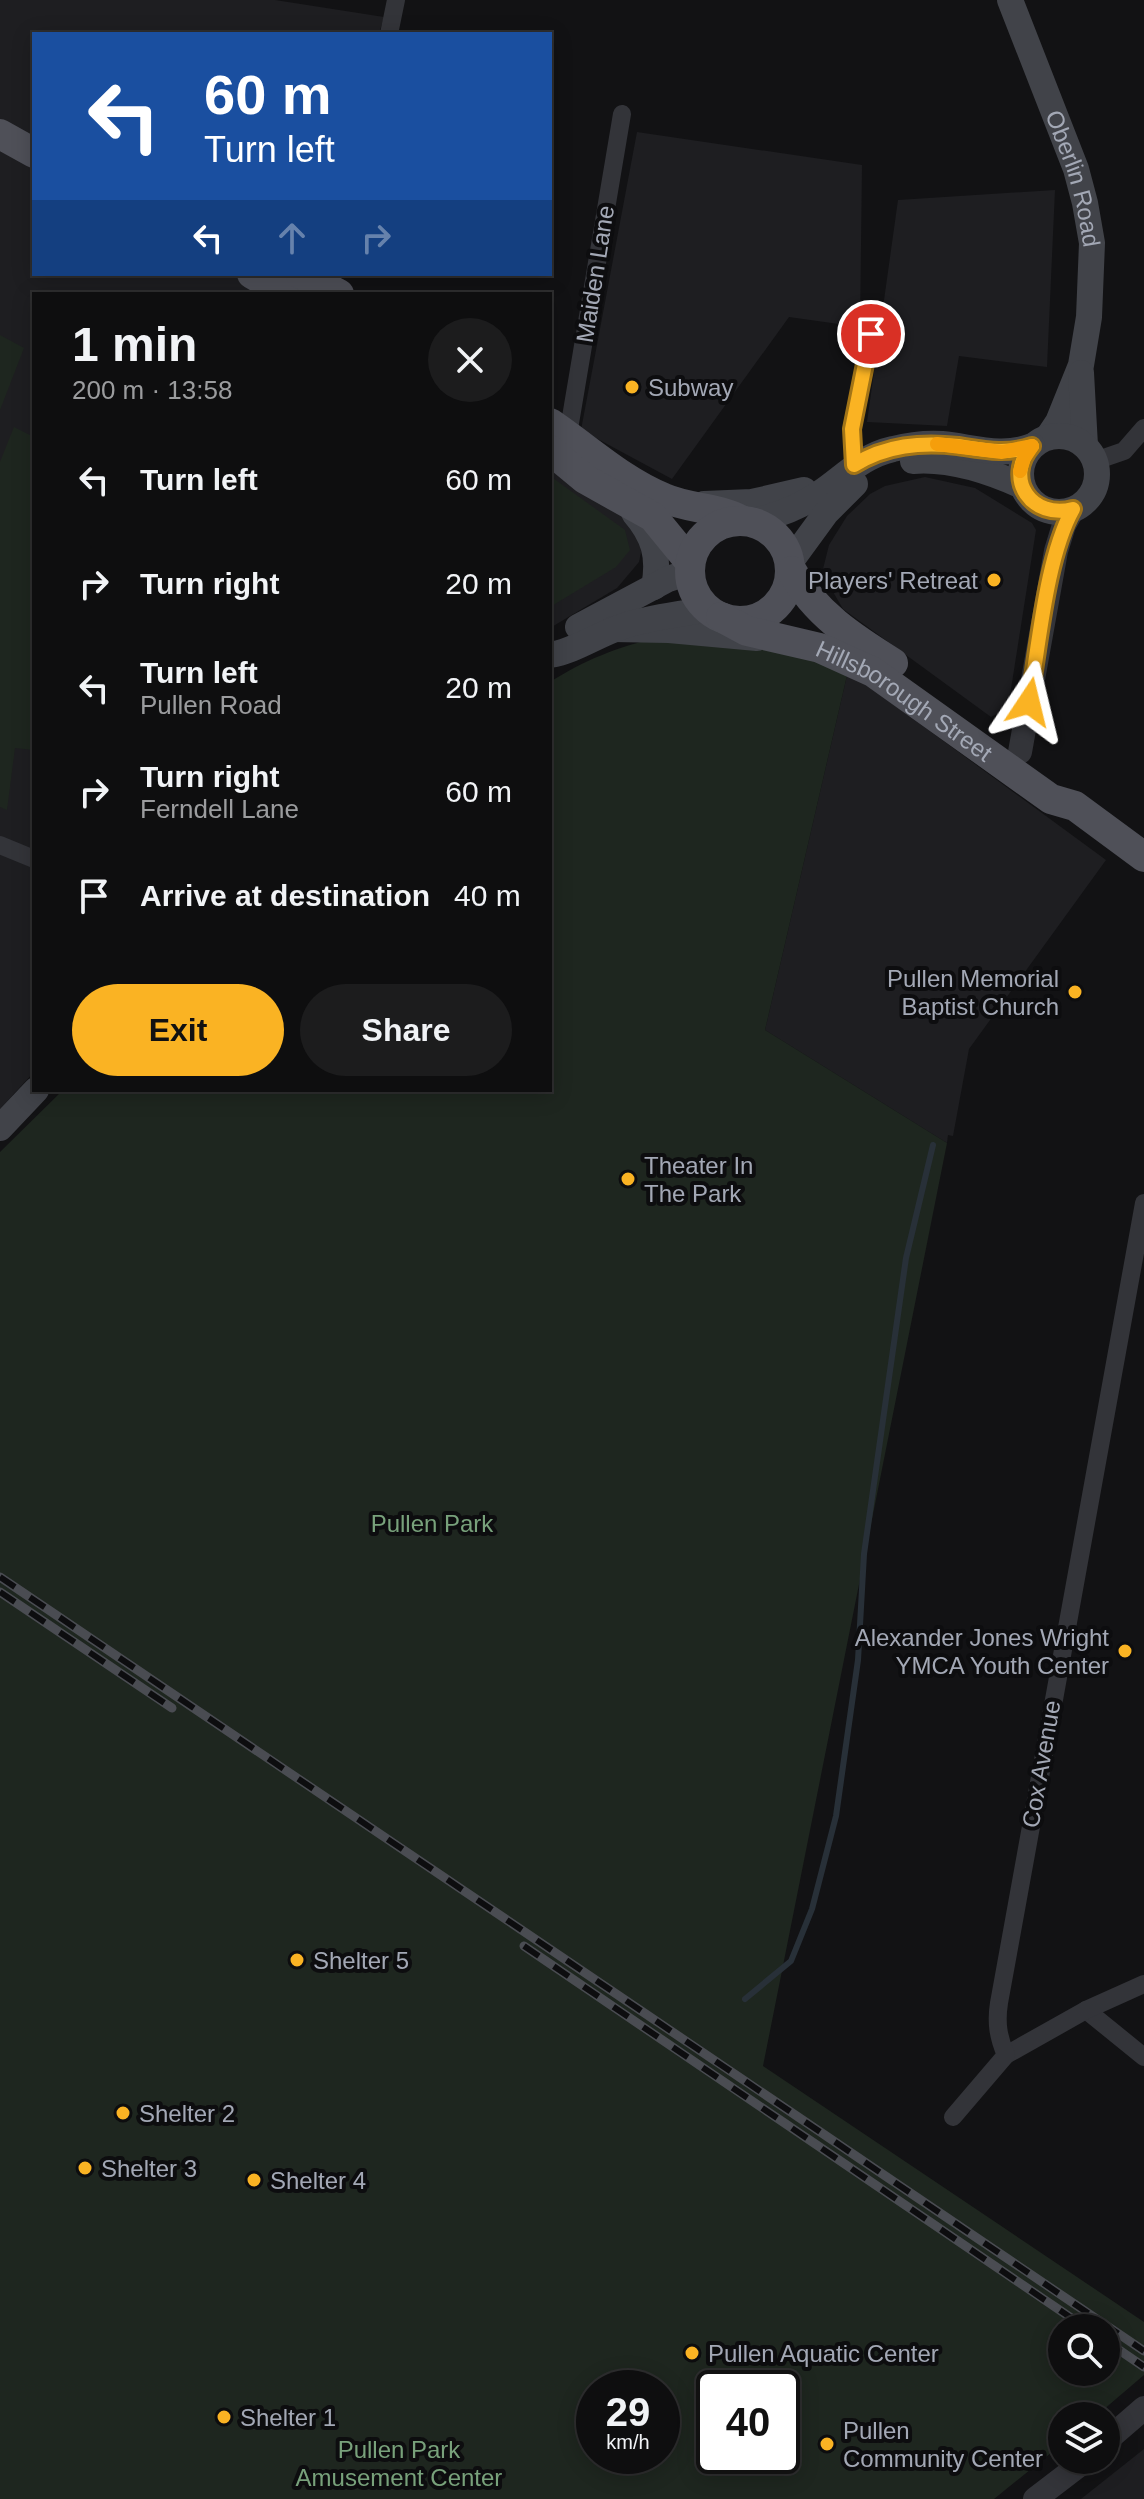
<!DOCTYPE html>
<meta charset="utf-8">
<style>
body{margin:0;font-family:Helvetica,sans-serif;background:#1c1c1d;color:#f1f3f6;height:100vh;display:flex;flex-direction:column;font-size:30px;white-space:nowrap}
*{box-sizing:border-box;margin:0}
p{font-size:26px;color:#9b9c9e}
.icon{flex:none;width:44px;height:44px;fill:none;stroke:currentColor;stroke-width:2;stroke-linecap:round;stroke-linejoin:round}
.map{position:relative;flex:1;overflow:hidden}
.panel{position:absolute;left:32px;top:292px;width:520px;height:800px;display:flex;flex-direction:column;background:#0e0e0f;border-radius:0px;box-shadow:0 4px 20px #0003,0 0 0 2px #2e2e2f}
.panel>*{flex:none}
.top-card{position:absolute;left:32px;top:32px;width:520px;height:244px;border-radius:0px;box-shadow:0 4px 20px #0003,0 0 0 2px #2e2e2f;background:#1a4fa0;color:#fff;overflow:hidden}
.controls{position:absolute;left:1048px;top:2314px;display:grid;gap:16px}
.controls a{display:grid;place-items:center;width:72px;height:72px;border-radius:50%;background:#0e0e0f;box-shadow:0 4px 20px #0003,0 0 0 2px #2e2e2f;font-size:40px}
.speed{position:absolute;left:576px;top:2370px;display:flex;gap:16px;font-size:40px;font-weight:700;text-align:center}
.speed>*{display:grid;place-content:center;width:104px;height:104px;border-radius:50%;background:#0e0e0f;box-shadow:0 4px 20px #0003,0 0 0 2px #2e2e2f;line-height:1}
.speed small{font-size:20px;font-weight:400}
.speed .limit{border:4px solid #111;border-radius:12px;background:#fff;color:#111}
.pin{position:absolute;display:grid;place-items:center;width:68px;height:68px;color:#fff;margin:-34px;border:4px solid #fff;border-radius:50%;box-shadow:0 2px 8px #0007}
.me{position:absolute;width:88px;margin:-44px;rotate:10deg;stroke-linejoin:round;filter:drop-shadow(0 0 6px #0008)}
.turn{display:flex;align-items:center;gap:28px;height:168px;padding:0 40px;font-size:36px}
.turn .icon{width:104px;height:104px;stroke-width:2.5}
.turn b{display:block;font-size:56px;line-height:68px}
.lanes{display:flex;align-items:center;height:76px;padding:0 40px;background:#0003;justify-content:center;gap:40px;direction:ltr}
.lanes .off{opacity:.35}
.round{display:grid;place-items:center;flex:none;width:84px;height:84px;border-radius:42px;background:#1c1c1d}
.summary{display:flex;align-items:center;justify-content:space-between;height:136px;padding:0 40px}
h1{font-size:48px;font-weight:700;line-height:60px}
.button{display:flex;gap:16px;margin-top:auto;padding:16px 40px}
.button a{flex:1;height:92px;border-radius:48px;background:#fab323;color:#111;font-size:32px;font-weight:700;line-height:92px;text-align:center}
.button a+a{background:#1c1c1d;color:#f1f3f6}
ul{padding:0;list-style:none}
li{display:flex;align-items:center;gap:24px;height:104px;padding:0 40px}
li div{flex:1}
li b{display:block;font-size:30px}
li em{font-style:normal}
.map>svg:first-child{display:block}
.built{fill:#1e1e21}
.green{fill:#1e261f;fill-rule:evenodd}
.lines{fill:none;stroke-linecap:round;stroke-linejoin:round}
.stream{stroke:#283038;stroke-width:6}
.minor{stroke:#333439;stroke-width:18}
.tertiary{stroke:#333439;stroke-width:24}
.secondary{stroke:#414349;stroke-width:26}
.primary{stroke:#4f5058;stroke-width:30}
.rail-casing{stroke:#4a4c52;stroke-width:9}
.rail{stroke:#0d0d0f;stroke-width:6;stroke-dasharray:18;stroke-linecap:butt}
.route-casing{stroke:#a27417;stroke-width:20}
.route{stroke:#fab323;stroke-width:14}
.slow{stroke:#f59e0b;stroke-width:14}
.poi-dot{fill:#fab323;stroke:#0d0d0f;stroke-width:3}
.labels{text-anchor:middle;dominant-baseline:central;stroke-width:8;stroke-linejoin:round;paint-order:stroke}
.street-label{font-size:24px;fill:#a3a8b5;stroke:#0d0d0f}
.poi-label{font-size:24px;fill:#a3a8b5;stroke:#0d0d0f;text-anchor:start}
.park-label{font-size:24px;fill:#78a17b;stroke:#0d0d0f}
</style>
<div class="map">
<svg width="1144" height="2499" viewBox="0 0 1144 2499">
<rect width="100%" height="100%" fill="#121214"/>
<g class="built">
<polygon points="0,0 275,0 384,17 379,34 34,34 34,274 314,274 309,294 34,294 34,1072 0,1109"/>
<polygon points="637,132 862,165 860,327 789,317 672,479 581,430"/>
<polygon points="1055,190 1047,367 959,356 947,426 867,422 898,200"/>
<polygon points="550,463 623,517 640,542 641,552 639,562 617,588 550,628"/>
<polygon points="925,477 975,488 1032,523 1036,530 1008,708 991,717 843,609 822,573 829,545 847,516 870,494 885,486"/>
<polygon points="848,671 1106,860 969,1049 953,1136 948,1135 947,1143 765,1030"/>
<polygon points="1144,2449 1144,2499 1081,2499"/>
</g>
<g class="green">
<polygon points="0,335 24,348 0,410"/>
<polygon points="14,427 34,437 34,750 15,748 7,810 0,807 0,462"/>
<polygon points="550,476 625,530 630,550 616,567 550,607"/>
<path d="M657 638 780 648 848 671 765 1030 947 1143 763 2066 1144 2322V2375L1096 2416H1062V2444L994 2499H0V1152L63 1090H550V682C585 660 617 647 657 638ZM1062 2328H1106V2372H1062ZM594 2388H662V2456H594ZM714 2388H782V2456H714Z"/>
</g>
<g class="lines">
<polyline class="stream" points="745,1999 791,1961 812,1909 836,1816 858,1660 864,1554 906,1258 933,1145"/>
<g class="minor">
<polyline points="389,34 396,0"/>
<polyline points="568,435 622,114"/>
<polyline points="1095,461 1124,451 1144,428"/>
<polyline points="854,465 852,429 871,334"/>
<polyline points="0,845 34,859"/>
<polyline points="1086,2010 1144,2057"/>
<polyline points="1006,2055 1086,2010 1144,1984"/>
<path d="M953 2117 1006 2055C998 2037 996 2022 999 2003L1144 1203"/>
</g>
<g class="tertiary">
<polyline points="1020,752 1056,551 1064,525 1073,509"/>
<polyline points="1106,2441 1144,2408"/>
<polyline points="1035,2499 1086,2460"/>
</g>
<g class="secondary">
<path id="s1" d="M1010 0 1076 169 1085 203 1092 243 1089 317 1081 365 1058 422 1048 437"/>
<polyline points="1081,373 1085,446"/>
<circle cx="1059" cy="474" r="38"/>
<path d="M913 461C950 458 989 471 1022 486"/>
<polyline points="704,504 752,502 804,490"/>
<path d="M634 513C654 536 660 557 654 587"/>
<path d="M753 521C777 516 800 507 820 493 845 476 862 456 893 449 909 445 925 443 942 444 973 447 1002 458 1032 446"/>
<polyline points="791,561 826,513 855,484"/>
<polyline points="578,627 668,579 690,572"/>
<polyline points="613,629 669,630 757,638"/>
<path d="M550 655C575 651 597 635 621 627 649 617 678 615 708 609"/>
<polyline points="0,1128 36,1090"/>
</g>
<g class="primary">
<polyline points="0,134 34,153"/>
<polyline points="252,274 288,294"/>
<polyline points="301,274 339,294"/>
<path d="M550 423C587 448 622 481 664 498 689 509 717 507 741 520"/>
<polyline points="550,450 585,479 653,517 689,561"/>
<circle cx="740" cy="571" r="50"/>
<path d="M792 571C814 613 853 638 893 663"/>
<path id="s2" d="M721 617 747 631 820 648 873 672 1051 799 1075 806 1144 857"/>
</g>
<g class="rail-casing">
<g id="rail">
<polyline points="0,1577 1144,2351"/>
<polyline points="0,1592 172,1708"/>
<polyline points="524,1946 1086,2328"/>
<polyline points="1106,2341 1144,2367"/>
</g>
</g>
<use href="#rail" class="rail"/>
</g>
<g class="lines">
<g class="route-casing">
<path id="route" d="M871 334 852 429 854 465C886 445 921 442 958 446 984 450 1007 455 1032 446 1003 479 1032 520 1073 509 1046 557 1039 646 1029 702"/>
</g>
<use href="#route" class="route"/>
<polyline class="slow" points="937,444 1002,452 1032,446 1024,458 1020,471"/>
</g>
<g class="poi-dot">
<circle cx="632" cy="387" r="8"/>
<circle cx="994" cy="580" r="8"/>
<circle cx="1075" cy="992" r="8"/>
<circle cx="628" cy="1179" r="8"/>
<circle cx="1125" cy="1651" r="8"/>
<circle cx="297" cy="1960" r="8"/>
<circle cx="123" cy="2113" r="8"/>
<circle cx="85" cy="2168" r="8"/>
<circle cx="254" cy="2180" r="8"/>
<circle cx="692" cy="2353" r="8"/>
<circle cx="224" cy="2417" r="8"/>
<circle cx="827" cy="2444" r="8"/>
</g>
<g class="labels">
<g class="street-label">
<text stroke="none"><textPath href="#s1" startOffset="190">Oberlin Road</textPath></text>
<text transform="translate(595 274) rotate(-81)">Maiden Lane</text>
<text stroke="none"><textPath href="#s2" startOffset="204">Hillsborough Street</textPath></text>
<text transform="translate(1041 1764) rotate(-80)">Cox Avenue</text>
</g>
<g class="poi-label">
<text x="648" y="387">Subway</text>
<text x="978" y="580" text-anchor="end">Players' Retreat</text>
<text x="1059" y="978" text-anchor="end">Pullen Memorial<tspan x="1059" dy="28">Baptist Church</tspan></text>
<text x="644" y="1165">Theater In<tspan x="644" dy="28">The Park</tspan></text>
<text x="1109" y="1637" text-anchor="end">Alexander Jones Wright<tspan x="1109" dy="28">YMCA Youth Center</tspan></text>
<text x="313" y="1960">Shelter 5</text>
<text x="139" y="2113">Shelter 2</text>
<text x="101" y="2168">Shelter 3</text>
<text x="270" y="2180">Shelter 4</text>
<text x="708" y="2353">Pullen Aquatic Center</text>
<text x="240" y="2417">Shelter 1</text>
<text x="843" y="2430">Pullen<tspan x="843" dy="28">Community Center</tspan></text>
</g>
<g class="park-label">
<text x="432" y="1523">Pullen Park</text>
<text x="399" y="2449">Pullen Park<tspan x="399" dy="28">Amusement Center</tspan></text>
</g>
</g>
</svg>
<div class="controls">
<a><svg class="icon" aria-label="search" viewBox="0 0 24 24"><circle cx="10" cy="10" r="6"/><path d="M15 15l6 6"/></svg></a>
<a><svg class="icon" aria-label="layers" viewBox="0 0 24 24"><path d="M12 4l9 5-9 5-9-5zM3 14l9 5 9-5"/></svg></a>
</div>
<div class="speed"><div>29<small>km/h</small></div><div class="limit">40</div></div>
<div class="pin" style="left:871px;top:334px;background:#d93025"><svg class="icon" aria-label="arrive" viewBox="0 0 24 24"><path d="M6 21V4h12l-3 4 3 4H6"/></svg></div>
<svg class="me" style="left:1029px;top:702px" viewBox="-20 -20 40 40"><path d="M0-17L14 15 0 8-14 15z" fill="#fab323" stroke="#fff" stroke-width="4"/></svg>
<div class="top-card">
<div class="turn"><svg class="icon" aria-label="left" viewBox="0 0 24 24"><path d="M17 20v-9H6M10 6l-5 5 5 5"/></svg><div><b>60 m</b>Turn left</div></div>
<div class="lanes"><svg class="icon" aria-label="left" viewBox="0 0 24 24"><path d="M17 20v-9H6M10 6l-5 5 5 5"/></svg><svg class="icon off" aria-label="ahead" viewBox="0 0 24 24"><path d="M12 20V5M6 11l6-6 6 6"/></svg><svg class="icon off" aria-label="right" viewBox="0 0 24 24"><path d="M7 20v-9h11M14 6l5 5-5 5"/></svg></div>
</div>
<section class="panel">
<div class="summary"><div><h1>1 min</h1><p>200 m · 13:58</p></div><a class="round"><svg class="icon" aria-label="close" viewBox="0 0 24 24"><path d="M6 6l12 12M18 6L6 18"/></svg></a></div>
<ul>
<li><svg class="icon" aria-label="left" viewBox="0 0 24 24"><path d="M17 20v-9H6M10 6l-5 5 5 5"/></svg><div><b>Turn left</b></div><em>60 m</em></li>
<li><svg class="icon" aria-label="right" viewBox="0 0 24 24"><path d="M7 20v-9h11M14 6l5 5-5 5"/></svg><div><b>Turn right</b></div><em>20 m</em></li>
<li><svg class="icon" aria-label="left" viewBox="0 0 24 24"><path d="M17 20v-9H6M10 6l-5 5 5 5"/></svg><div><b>Turn left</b><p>Pullen Road</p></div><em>20 m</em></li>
<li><svg class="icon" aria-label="right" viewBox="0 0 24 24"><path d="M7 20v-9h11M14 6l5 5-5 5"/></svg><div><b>Turn right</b><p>Ferndell Lane</p></div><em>60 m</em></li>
<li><svg class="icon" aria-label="arrive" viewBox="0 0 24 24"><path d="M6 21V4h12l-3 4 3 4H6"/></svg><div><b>Arrive at destination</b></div><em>40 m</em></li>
</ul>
<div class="button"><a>Exit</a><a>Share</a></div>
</section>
</div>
